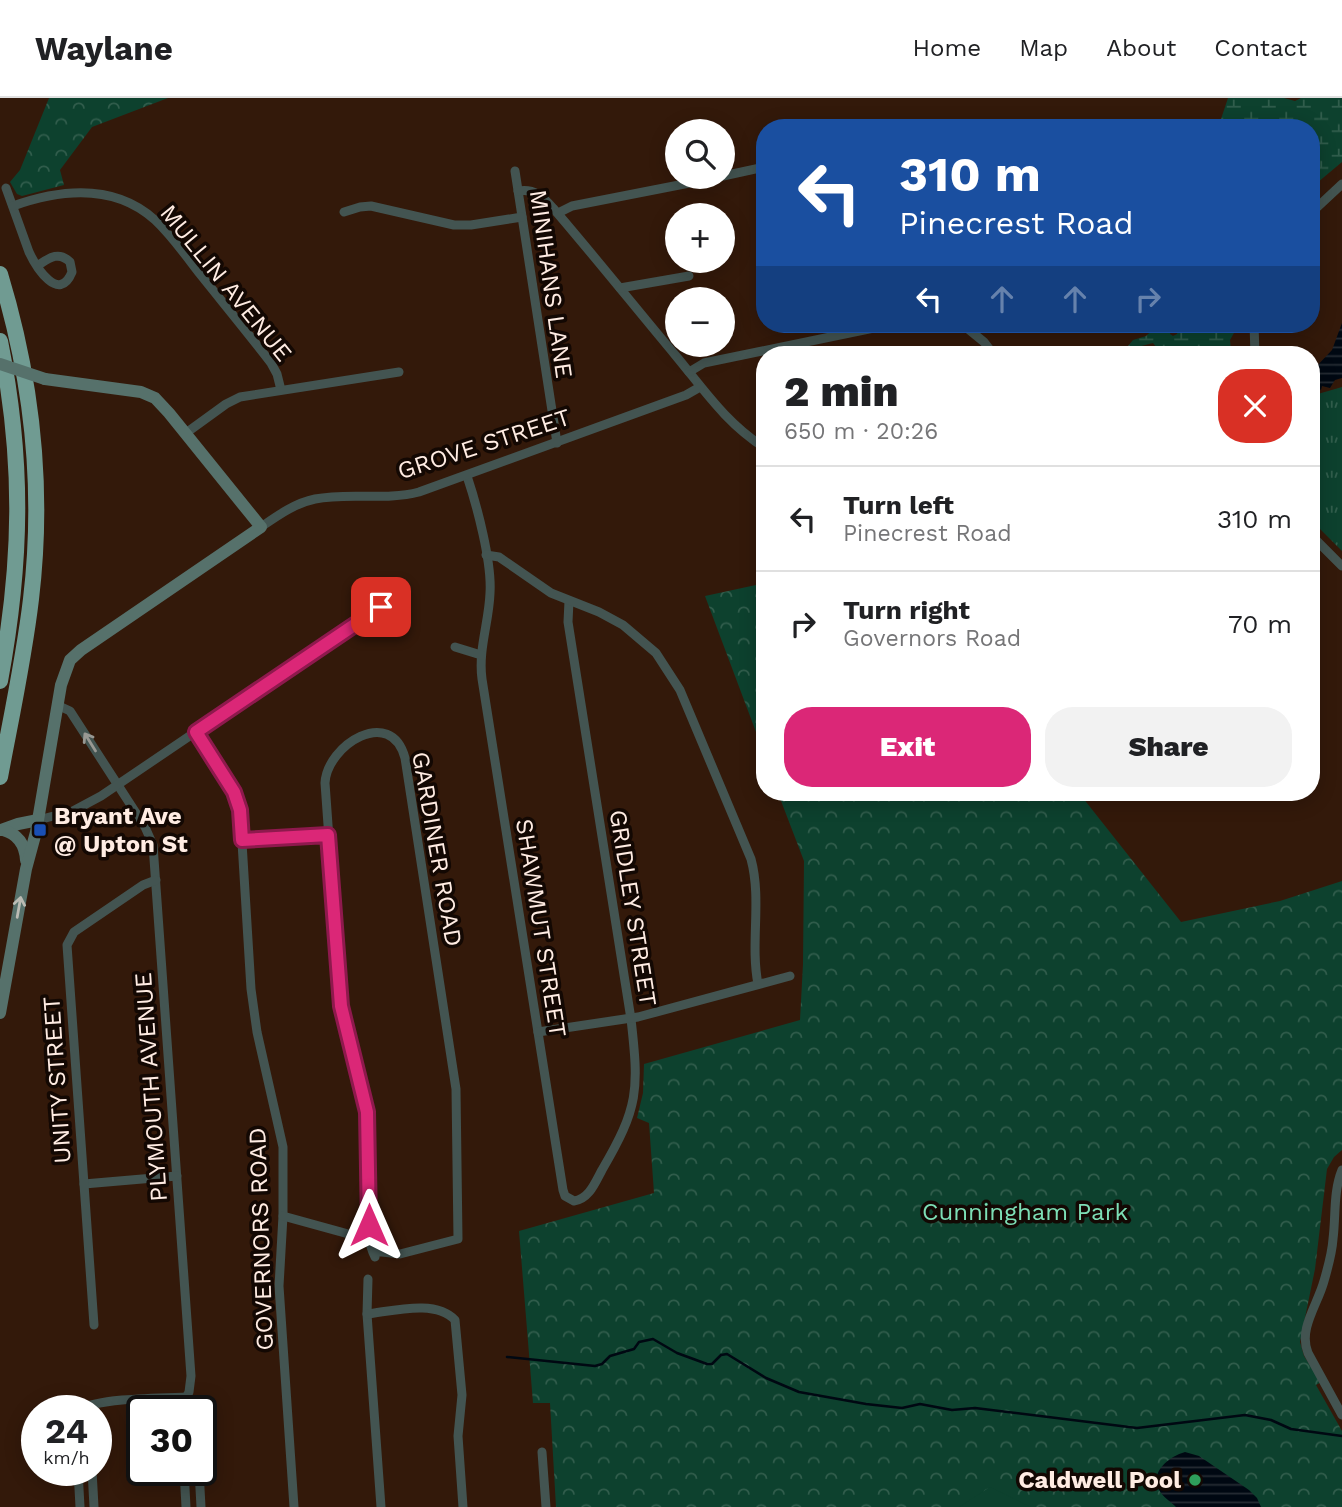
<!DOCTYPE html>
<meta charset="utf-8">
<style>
body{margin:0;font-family:"Work Sans",sans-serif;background:#f2f2f2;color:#202124;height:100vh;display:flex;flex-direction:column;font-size:26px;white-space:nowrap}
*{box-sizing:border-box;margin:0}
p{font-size:23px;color:#757577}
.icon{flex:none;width:38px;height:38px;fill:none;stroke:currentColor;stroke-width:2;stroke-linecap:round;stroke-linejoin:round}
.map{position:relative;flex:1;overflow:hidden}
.side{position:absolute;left:756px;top:248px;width:564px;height:455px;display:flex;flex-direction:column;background:#fff;border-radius:28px;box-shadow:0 4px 18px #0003}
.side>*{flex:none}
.top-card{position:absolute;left:756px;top:21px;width:564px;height:214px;border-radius:28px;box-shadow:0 4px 18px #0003;background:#1a4fa0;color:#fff;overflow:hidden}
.tools{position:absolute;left:665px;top:21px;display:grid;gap:14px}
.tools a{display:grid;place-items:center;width:70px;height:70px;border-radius:50%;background:#fff;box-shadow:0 4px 18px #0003;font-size:35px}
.speed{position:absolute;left:21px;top:1297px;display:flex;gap:14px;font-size:35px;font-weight:700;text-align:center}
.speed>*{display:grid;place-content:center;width:91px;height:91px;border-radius:50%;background:#fff;box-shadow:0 4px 18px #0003;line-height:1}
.speed small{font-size:18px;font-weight:400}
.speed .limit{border:4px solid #111;border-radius:10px;background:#fff;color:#111}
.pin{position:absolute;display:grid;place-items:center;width:60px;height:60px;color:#fff;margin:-30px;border-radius:14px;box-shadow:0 4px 10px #0006}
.me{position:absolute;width:77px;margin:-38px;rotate:0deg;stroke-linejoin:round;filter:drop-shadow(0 0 5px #0008)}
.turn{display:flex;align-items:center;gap:24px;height:147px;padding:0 28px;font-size:32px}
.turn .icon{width:91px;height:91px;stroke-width:2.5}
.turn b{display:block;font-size:49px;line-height:60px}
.lanes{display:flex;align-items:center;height:66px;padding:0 28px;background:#0003;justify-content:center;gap:35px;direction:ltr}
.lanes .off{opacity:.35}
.round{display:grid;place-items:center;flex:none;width:74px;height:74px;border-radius:28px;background:#f2f2f2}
.head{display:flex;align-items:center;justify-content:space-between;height:119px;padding:0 28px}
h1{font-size:42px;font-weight:800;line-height:52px}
.button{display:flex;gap:14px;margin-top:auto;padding:14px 28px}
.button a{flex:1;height:80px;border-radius:28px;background:#db2777;color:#fff;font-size:28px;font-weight:800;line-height:80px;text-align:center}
.button a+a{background:#f2f2f2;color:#202124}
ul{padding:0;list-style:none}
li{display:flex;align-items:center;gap:21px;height:105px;padding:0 28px;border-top:2px solid #e0e0e0}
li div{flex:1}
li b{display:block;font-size:26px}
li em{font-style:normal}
header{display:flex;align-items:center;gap:42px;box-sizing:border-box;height:98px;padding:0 35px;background:#fff;border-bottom:2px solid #e0e0e0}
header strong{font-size:33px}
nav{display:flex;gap:38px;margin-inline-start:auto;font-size:24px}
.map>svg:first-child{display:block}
.grass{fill:url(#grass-tufts)}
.forest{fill:url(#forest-crowns)}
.wetland{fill:url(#wetland-marsh)}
.garden{fill:#0d412e}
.water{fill:url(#water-rules)}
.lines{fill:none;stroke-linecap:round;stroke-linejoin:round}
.stream{stroke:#000812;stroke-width:2.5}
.street{stroke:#435451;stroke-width:9}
.secondary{stroke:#56716b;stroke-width:12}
.highway{stroke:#709b92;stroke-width:16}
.secondary-bridge{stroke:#56716b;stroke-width:12}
.oneway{stroke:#989893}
.oneway2{stroke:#bbbbb3}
.route-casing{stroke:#8e194d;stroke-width:18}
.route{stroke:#db2777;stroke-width:12}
.transit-dot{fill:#1a4fb4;stroke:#130803;stroke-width:2.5}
.leisure-dot{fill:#2e9e5b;stroke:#130803;stroke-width:2.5}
.labels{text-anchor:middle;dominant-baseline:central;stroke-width:7;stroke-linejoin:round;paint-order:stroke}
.street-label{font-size:24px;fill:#ffece3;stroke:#130803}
.poi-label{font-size:24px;font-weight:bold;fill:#ffece3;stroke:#130803;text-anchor:start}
.park-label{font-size:24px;fill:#7ddfb6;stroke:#130803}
</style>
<header>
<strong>Waylane</strong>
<nav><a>Home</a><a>Map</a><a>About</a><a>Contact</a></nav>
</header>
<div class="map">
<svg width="1342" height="1409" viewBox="0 0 1342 1409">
<defs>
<pattern id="grass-tufts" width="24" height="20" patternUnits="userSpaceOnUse" patternTransform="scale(1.75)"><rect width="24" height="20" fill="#0d412e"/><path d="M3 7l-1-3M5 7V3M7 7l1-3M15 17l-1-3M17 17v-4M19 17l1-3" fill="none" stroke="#315d4c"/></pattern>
<pattern id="forest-crowns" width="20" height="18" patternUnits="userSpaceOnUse" patternTransform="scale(1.75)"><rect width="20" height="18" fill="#0d412e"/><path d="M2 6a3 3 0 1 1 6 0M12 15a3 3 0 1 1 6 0" fill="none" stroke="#315d4c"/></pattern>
<pattern id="wetland-marsh" width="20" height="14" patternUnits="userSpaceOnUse" patternTransform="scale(1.75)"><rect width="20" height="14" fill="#0d412e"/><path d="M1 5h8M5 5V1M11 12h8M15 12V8" fill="none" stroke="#315d4c"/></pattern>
<pattern id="water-rules" width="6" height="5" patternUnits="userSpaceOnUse" patternTransform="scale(1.75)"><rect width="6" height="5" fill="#000812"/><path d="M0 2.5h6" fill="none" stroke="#262c34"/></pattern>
</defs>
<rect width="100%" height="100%" fill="#33190a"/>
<polygon class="grass" points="1342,289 1342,453 1311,422 1311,298"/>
<g class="forest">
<polygon points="49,0 168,0 92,29 60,72 64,87 22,98 17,96 10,84 20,72"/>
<polygon points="765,485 765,658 705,498"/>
<polygon points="778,695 1079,695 1181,824 1280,803 1342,783 1342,1052 1334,1059 1327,1071 1315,1171 1300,1244 1304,1258 1321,1284 1316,1287 1342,1333 1342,1409 556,1409 550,1305 533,1305 519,1133 654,1095 649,1025 637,1020 643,995 644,966 800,922 803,866 804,763"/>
</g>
<g class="wetland">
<polygon points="1228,0 1284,0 1295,3 1301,0 1342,0 1342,64 1311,90 1311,30 1218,30"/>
<polygon points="1159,226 1172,226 1170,236 1173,238 1177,236 1180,226 1239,226 1230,242 1231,252 1229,257 1153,257 1157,250 1153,245 1130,251 1128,248 1133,242 1146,238"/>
</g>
<polygon class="garden" points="990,1389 1031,1409 959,1409"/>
<g class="water">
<polygon points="1342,225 1342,280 1335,282 1330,290 1322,288 1321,292 1316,290 1311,292 1311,259 1313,263 1311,271 1314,271 1332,252"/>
<path d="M1185 1354 1199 1358 1249 1392 1257 1400 1261 1409H1176C1171 1404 1163 1399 1159 1392 1149 1374 1170 1358 1185 1354Z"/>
</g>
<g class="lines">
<polyline class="stream" points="507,1259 595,1268 602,1266 610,1258 634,1251 639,1244 653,1241 677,1255 707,1266 712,1266 721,1257 727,1256 766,1280 799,1294 866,1306 902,1310 920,1306 952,1312 975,1310 1137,1330 1245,1317 1271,1322 1291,1331 1342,1338"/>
<g class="street">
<polyline points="515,73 557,345"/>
<polyline points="723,78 765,69"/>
<path d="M6 90 29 154C36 169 59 206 72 174L70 164C58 152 48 161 37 168"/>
<path d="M518 93C535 90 543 99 553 110 595 159 635 209 676 258 705 293 726 325 765 350"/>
<path d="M13 108C61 91 114 85 155 122 172 138 186 158 200 176 224 206 248 235 271 265L277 276 281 292"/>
<polyline points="344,114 360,109 371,108 454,127 471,127 522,119"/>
<polyline points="558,115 572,108 720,79"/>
<polyline points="1311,115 1342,86"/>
<polyline points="620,190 689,178"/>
<polyline points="962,226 984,244 994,257"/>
<polyline points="1254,226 1255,257"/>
<polyline points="689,274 704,265 893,226"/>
<polyline points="186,335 226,306 240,299 399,274"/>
<path d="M467 378C477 408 492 464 490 495 489 524 478 552 482 581L563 1092 565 1098 574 1103C589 1101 595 1085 602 1072 639 1009 639 992 631 921L568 524 569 503"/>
<path d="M261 429C277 418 295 405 315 401 349 394 385 403 419 394L686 297 700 289"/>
<polyline points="1311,437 1342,468"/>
<path d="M486 457 499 459 551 495 599 514 623 527 656 555 680 592 751 761C762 802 750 845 758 886"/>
<polyline points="455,549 481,557"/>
<polyline points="57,607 70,613 145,729 153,747 191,1278 189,1294 180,1312"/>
<polyline points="196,634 232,688 240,712 251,891 257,934 283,1049 283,1118 279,1188 294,1409"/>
<polyline points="38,722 73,713 101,698 377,511 389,506"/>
<polyline points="242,742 328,737"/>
<polyline points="538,934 638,919 790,878"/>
<path d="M1342 1072C1333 1094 1336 1118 1333 1141 1332 1156 1328 1169 1324 1183 1318 1206 1298 1231 1308 1255L1342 1317"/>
<polyline points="84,1086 177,1078"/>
<polyline points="283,1118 352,1137 369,1139"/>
<path d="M373 1153 400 1156 458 1141 456 991 405 660C391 607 327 647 325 685L341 908 367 1015 369 1139C370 1146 372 1153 375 1159"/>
<polyline points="368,1181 367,1216 381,1409"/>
<path d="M367 1216C393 1213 436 1201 455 1222L462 1297 458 1338 463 1409"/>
<polyline points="94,1227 67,847 74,834 143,787 156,782"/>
<polyline points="187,1299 194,1312"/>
<path d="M78 1312C99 1300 161 1300 187 1299"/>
<polyline points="542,1354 546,1409"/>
<polyline points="78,1372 80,1409"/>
<polyline points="92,1372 94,1409"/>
<polyline points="184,1372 186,1409"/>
<polyline points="199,1372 201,1409"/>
</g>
<g class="secondary">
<polyline points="1,732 18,726 38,722"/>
<path d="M3 732C18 736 25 747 26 762"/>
<polyline points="0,915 26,771 36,734 61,587 70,562 81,552 261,429 169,315 155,300 141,294 45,281"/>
</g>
<g class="highway">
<path d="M0 176C32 281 44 392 31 501 24 561 11 620 0 679"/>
<path d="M0 243C24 363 22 464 0 583"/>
</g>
<polyline class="secondary-bridge" points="0,266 45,281"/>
</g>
<defs><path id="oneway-shaft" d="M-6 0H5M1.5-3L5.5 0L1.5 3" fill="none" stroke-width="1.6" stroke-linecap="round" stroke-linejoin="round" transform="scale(1.75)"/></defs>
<use class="oneway" href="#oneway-shaft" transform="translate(90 644) rotate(-122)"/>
<use class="oneway2" href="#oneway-shaft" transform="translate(19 809) rotate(-80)"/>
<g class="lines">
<g class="route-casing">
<polyline id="route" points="369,1127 367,1014 341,908 328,737 242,742 240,712 234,694 196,634 381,509"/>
</g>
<use href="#route" class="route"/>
</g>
<rect class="transit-dot" x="33" y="725" width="14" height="14" rx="3.5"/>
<circle class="leisure-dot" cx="1195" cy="1382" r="7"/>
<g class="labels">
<g class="street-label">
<text transform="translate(226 185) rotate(51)">MULLIN AVENUE</text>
<text transform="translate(551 186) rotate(82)">MINIHANS LANE</text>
<text transform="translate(484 346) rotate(-18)">GROVE STREET</text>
<text transform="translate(437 751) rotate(80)">GARDINER ROAD</text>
<text transform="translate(633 810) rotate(81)">GRIDLEY STREET</text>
<text transform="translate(541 830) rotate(81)">SHAWMUT STREET</text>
<text transform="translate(57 982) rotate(-94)">UNITY STREET</text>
<text transform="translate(151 989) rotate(-94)">PLYMOUTH AVENUE</text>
<text transform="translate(261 1141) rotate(-92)">GOVERNORS ROAD</text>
</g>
<g class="poi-label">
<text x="54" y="718">Bryant Ave<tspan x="54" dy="28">@ Upton St</tspan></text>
<text x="1181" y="1382" text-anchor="end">Caldwell Pool</text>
</g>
<g class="park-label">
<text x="1025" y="1114">Cunningham Park</text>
</g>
</g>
</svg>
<div class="tools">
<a><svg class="icon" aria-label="search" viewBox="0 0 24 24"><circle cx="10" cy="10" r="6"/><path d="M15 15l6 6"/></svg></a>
<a>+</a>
<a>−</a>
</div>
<div class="speed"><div>24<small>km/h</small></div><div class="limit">30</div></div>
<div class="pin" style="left:381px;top:509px;background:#d93025"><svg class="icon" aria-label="arrive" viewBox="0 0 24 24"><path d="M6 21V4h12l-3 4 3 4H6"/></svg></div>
<svg class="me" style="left:369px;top:1127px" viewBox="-20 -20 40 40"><path d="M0-17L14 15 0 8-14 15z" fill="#db2777" stroke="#fff" stroke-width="4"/></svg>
<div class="top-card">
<div class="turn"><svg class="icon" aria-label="left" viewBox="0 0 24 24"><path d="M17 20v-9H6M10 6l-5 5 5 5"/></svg><div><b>310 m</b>Pinecrest Road</div></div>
<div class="lanes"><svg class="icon" aria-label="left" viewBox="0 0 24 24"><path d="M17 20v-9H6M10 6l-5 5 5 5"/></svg><svg class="icon off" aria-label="ahead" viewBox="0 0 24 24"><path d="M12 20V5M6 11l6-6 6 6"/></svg><svg class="icon off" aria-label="ahead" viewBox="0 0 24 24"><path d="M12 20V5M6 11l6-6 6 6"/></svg><svg class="icon off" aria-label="right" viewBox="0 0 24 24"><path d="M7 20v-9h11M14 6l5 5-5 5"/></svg></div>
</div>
<section class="side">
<div class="head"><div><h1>2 min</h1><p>650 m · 20:26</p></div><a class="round" style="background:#d93025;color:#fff"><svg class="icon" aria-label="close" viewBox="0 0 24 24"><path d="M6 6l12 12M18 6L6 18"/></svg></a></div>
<ul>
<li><svg class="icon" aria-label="left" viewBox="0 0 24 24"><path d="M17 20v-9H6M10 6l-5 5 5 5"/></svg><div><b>Turn left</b><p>Pinecrest Road</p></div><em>310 m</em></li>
<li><svg class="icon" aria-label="right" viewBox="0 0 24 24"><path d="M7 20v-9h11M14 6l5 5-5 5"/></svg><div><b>Turn right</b><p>Governors Road</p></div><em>70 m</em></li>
</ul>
<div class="button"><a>Exit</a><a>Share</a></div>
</section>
</div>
